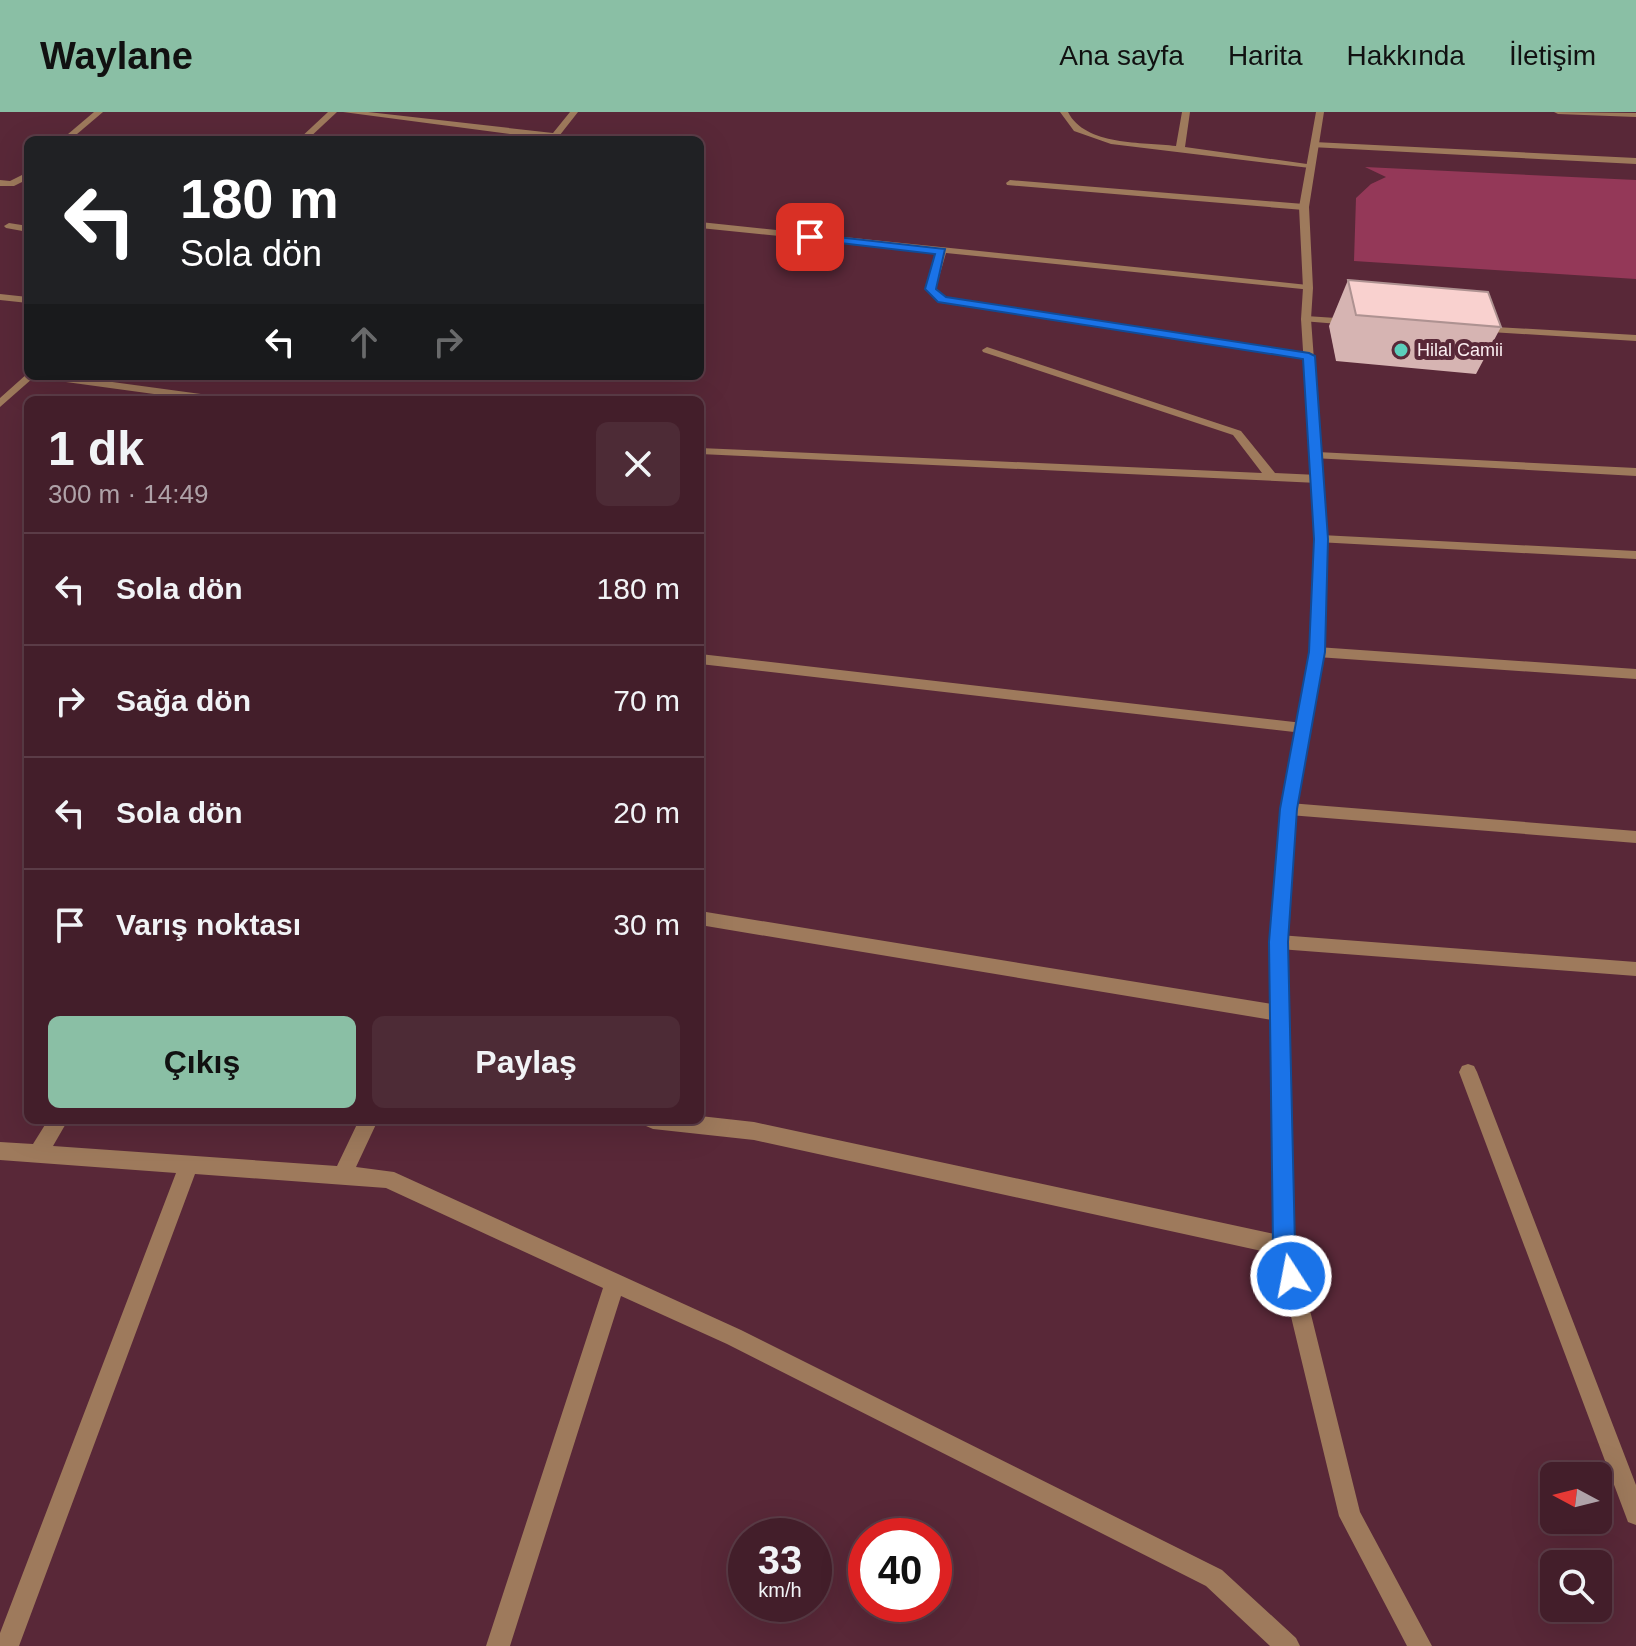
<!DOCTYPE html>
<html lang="tr">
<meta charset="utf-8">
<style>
body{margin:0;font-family:Arial,sans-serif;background:#4d2b36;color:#f1f3f6;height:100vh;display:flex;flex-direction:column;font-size:30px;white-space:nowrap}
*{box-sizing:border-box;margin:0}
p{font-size:26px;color:#afa2a8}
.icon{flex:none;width:44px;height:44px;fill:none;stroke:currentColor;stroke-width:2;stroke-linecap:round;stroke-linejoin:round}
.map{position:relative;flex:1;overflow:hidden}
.sheet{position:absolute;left:24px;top:284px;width:680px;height:728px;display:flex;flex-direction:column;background:#431e2a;border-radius:12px;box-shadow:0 8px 32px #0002,0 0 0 2px #5b3c47}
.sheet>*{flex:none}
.banner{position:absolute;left:24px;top:24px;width:680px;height:244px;border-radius:12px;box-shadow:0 8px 32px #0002,0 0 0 2px #5b3c47;background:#202124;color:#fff;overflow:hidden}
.needle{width:52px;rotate:277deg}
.controls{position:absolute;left:1540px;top:1350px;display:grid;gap:16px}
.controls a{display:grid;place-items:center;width:72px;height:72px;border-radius:12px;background:#431e2a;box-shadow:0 8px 32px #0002,0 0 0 2px #5b3c47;font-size:40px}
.speed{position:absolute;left:728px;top:1406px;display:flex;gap:16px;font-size:40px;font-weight:700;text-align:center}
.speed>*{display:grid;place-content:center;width:104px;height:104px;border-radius:50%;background:#431e2a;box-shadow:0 8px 32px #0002,0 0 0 2px #5b3c47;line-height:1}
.speed small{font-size:20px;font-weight:400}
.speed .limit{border:12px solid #d22;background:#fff;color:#111}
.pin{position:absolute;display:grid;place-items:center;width:68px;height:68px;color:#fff;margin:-34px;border-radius:16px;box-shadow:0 4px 12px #0006}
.me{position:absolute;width:88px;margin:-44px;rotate:349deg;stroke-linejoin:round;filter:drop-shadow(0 0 6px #0008)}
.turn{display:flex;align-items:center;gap:28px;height:168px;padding:0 24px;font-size:36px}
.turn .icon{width:104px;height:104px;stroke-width:2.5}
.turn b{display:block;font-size:56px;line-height:68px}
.lanes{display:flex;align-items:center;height:76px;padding:0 24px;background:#0003;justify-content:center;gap:40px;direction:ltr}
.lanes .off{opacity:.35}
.round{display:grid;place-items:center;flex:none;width:84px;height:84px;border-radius:12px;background:#4d2b36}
.head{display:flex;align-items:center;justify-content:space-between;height:136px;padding:0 24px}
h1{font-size:48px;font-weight:800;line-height:60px}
.action{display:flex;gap:16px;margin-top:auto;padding:16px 24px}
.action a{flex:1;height:92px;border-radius:12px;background:#8abfa5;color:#111;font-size:32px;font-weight:800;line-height:92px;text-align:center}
.action a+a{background:#4d2b36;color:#f1f3f6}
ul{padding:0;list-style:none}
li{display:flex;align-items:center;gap:24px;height:112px;padding:0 24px;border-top:2px solid #5b3c47}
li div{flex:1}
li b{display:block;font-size:30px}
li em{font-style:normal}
header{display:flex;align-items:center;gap:48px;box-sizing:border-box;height:112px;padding:0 40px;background:#8abfa5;color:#111}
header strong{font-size:38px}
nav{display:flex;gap:44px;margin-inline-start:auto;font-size:28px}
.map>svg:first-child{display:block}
.green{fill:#943858}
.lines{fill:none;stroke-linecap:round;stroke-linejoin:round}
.minor{fill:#9e7a5c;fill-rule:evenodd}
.tertiary{fill:#9e7a5c;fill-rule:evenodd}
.wall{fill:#d6b4b2}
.building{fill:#f9d1cf;stroke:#ae9291;stroke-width:2}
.route{fill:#1a73e8;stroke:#114b97;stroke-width:2}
.poi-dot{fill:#5bcebb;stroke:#592838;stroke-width:3}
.labels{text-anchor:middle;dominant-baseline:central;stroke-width:8;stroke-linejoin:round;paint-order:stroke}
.far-poi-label{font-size:18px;fill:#fbeef1;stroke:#592838;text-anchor:start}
</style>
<header>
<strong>Waylane</strong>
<nav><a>Ana sayfa</a><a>Harita</a><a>Hakkında</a><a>İletişim</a></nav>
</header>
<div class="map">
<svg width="1636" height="1534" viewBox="0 0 1636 1534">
<rect width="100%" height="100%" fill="#592838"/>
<polygon class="green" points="1365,55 1636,68 1636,167 1354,149 1356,86 1371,72 1386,65"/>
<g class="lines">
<g class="minor">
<polygon points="94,0 103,0 70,28 61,28"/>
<polygon points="328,0 337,0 307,28 298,28"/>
<polygon points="343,0 368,0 553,21 570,0 578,0 556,28"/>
<path d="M1060 0H1068C1085 34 1143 30 1176 34L1182 0H1190L1185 35 1314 53 1310 56 1111 32 1074 19Z"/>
<polygon points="1554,0 1636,1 1636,5 1558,2"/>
<polygon points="1314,30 1636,46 1636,52 1311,35 1311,31"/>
<polygon points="28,60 28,67 14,74 0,74 0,68 10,69"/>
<polygon points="1010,68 1304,92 1309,95 1304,98 1007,73 1006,71"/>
<polygon points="700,110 1308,173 1312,174 1312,178 946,141 936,176 945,185 1309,241 1314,244 1309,247 942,191 926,177 937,140 700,116"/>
<polygon points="9,111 28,114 28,120 6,116 4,114"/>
<polygon points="0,182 28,185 28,191 0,188"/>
<polygon points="1306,204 1351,207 1356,210 1351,213 1302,209 1301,207"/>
<polygon points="1478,214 1636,223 1636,229 1474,219 1474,215"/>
<polygon points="987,235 1241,319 1275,361 1318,363 1324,367 1318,371 700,342 700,336 1262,361 1233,323 983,240 982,238"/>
<polygon points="28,261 28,264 34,264 33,266 0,295 0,286"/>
<polygon points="39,264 68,264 223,285 229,288 198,288 44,267"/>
<polygon points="1317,340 1636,356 1636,364 1313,346 1313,342"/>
<polygon points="1321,423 1636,439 1636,447 1317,430 1315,427"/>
<polygon points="1317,535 1636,557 1636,567 1317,545 1310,540"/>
<polygon points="700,542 1303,611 1310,616 1303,621 700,552"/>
<polygon points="1289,691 1636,719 1636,731 1289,703 1281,697"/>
<polygon points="700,799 1278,893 1284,895 1287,901 1284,907 1278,909 700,813"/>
<polygon points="1279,823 1636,850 1636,864 1279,837 1273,835 1271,830 1273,825"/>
<polygon points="1468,952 1474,954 1477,960 1636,1373 1636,1413 1628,1410 1625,1402 1459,960 1462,954"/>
<polygon points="700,1004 754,1010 1284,1124 1291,1127 1294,1134 1291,1141 1284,1144 754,1028 653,1017 646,1014 644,1008 700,1008"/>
<polygon points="48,1008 68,1008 53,1034 337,1054 359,1008 378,1008 356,1055 394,1060 741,1218 1222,1458 1296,1526 1300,1534 1270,1534 1206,1474 727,1232 621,1184 510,1534 486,1534 603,1176 386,1076 195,1062 19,1534 0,1534 0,1521 176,1061 0,1048 0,1030 33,1032"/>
</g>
<polygon class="tertiary" points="1316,0 1324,0 1309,95 1313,176 1311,207 1327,427 1324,540 1297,697 1287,830 1294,1134 1360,1400 1432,1534 1407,1534 1339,1404 1274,1134 1271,830 1281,697 1310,540 1315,427 1301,207 1303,176 1299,95"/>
</g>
<polygon class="wall" points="1348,168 1501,215 1476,262 1336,249 1329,214"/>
<polygon class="building" points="1348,168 1488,180 1501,215 1356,203"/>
<polygon class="route" points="810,122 945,137 936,177 946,185 1309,241 1315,244 1328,427 1325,540 1297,697 1288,830 1295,1134 1303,1164 1299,1172 1291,1175 1283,1172 1273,1134 1269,830 1280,697 1309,540 1314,427 1303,247 938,190 925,177 935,142 806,127 806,123"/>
<circle class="poi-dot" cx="1401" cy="238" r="8"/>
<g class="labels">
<g class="far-poi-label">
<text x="1417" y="238">Hilal Camii</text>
</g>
</g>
</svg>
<div class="controls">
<a><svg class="needle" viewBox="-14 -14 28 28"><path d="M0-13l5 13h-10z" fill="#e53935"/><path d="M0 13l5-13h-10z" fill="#afa2a8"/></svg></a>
<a><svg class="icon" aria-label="search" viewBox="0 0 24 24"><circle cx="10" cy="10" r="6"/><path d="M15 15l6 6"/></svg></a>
</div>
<div class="speed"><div>33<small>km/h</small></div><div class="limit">40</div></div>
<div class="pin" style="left:810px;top:125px;background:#d93025"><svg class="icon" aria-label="arrive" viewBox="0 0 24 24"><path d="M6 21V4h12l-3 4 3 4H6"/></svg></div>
<svg class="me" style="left:1291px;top:1164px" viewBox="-20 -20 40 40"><circle r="17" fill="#1a73e8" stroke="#fff" stroke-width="3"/><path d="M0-11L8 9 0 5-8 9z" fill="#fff"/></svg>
<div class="banner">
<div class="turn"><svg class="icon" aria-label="left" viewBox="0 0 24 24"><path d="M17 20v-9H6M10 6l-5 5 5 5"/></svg><div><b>180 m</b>Sola dön</div></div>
<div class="lanes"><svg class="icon" aria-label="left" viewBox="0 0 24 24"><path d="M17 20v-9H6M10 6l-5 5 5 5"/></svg><svg class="icon off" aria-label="ahead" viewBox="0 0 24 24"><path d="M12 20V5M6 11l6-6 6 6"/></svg><svg class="icon off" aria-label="right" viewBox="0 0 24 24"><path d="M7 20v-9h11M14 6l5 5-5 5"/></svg></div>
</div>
<section class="sheet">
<div class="head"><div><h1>1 dk</h1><p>300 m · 14:49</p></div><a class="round"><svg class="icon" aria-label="close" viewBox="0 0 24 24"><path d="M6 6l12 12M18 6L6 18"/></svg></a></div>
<ul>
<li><svg class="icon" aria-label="left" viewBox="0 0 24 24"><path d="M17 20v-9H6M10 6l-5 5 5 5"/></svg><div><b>Sola dön</b></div><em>180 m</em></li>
<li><svg class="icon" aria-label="right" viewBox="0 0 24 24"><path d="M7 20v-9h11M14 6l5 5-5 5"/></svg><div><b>Sağa dön</b></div><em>70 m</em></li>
<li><svg class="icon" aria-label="left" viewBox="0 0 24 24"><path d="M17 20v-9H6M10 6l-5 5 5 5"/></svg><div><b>Sola dön</b></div><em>20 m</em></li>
<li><svg class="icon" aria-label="arrive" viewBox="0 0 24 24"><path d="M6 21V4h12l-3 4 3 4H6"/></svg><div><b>Varış noktası</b></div><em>30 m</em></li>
</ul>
<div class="action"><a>Çıkış</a><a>Paylaş</a></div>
</section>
</div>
